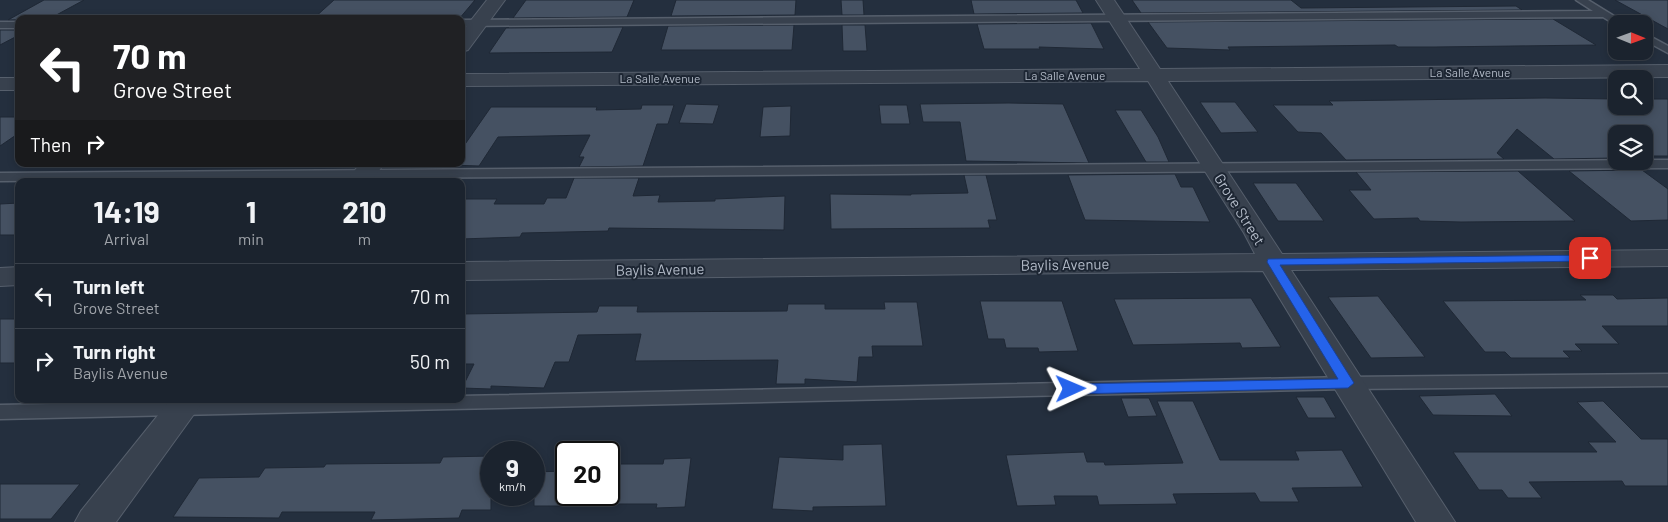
<!DOCTYPE html>
<style>
body{margin:0;font-family:Barlow,sans-serif;background:#282f3a;color:#f1f3f6;height:100vh;display:flex;flex-direction:column;font-size:19px;white-space:nowrap}
*{box-sizing:border-box;margin:0}
p{font-size:16px;color:#a0a4aa}
.icon{flex:none;width:28px;height:28px;fill:none;stroke:currentColor;stroke-width:2;stroke-linecap:round;stroke-linejoin:round}
.map{position:relative;flex:1;overflow:hidden}
.side{position:absolute;left:15px;top:178px;width:450px;height:225px;display:flex;flex-direction:column;background:#1b232e;border-radius:10px;box-shadow:0 2px 8px #0003,0 0 0 1px #39404a}
.side>*{flex:none}
.hud{position:absolute;left:15px;top:15px;width:450px;height:152px;border-radius:10px;box-shadow:0 2px 8px #0003,0 0 0 1px #39404a;background:#202124;color:#fff;overflow:hidden}
.needle{width:32px;rotate:91deg}
.controls{position:absolute;left:1608px;top:15px;display:grid;gap:10px}
.controls a{display:grid;place-items:center;width:45px;height:45px;border-radius:10px;background:#1b232e;box-shadow:0 2px 8px #0003,0 0 0 1px #39404a;font-size:25px}
.speed{position:absolute;left:480px;top:441px;display:flex;gap:10px;font-size:25px;font-weight:700;text-align:center}
.speed>*{display:grid;place-content:center;width:65px;height:65px;border-radius:50%;background:#1b232e;box-shadow:0 2px 8px #0003,0 0 0 1px #39404a;line-height:1}
.speed small{font-size:12px;font-weight:400}
.speed .limit{border:2px solid #111;border-radius:8px;background:#fff;color:#111}
.pin{position:absolute;display:grid;place-items:center;width:42px;height:42px;color:#fff;margin:-21px;border-radius:10px;box-shadow:0 2px 8px #0006}
.me{position:absolute;width:55px;margin:-28px;rotate:89deg;stroke-linejoin:round;filter:drop-shadow(0 0 4px #0008)}
.turn{display:flex;align-items:center;gap:18px;height:105px;padding:0 15px;font-size:22px}
.turn .icon{width:65px;height:65px;stroke-width:2.5}
.turn b{display:block;font-size:35px;line-height:42px}
.then{display:flex;align-items:center;height:48px;padding:0 15px;background:#0003;gap:10px;font-size:19px}
.eta{display:flex;justify-content:space-evenly;align-items:center;height:85px;text-align:center}
.eta b{font-size:30px;font-weight:700;line-height:35px}
ul{padding:0;list-style:none}
li{display:flex;align-items:center;gap:15px;height:65px;padding:0 15px;border-top:1px solid #39404a}
li div{flex:1}
li b{display:block;font-size:19px}
li em{font-style:normal}
.map>svg:first-child{display:block}
.building{fill:#455162;stroke:#1f2835}
.lines{fill:none;stroke-linecap:round;stroke-linejoin:round}
.service-casing{stroke:#565f6c;stroke-width:3}
.minor-casing{stroke:#565f6c;stroke-width:2}
.service{fill:#38414e;fill-rule:evenodd}
.minor{fill:#38414e;fill-rule:evenodd}
.route{fill:#2563eb;stroke:#184099}
.labels{text-anchor:middle;dominant-baseline:central;stroke-width:4;stroke-linejoin:round;paint-order:stroke}
.far-street-label{font-size:12px;fill:#b4bcc9;stroke:#1d2633}
.street-label{font-size:15px;fill:#b4bcc9;stroke:#1d2633}
</style>
<div class="map">
<svg width="1668" height="522" viewBox="0 0 1668 522">
<rect width="100%" height="100%" fill="#242f3e"/>
<g class="building">
<polygon points="44,0 84,0 49,19 8,20"/>
<polygon points="334,0 475,0 459,19 313,19"/>
<polygon points="526,0 634,0 627,17 513,18"/>
<polygon points="676,0 796,0 795,15 671,16"/>
<polygon points="841,0 863,0 864,15 842,15"/>
<polygon points="971,0 1076,0 1083,13 974,14"/>
<polygon points="1132,0 1291,0 1301,8 1516,6 1522,10 1141,13"/>
<polygon points="1615,0 1668,0 1668,29"/>
<polygon points="1553,19 1596,45 1434,47 1398,47 1395,45 1228,47 1230,50 1167,48 1148,22"/>
<polygon points="1091,23 1104,49 1039,47 1040,49 984,49 977,24"/>
<polygon points="794,25 792,50 661,50 668,26"/>
<polygon points="842,25 865,25 867,51 843,51"/>
<polygon points="623,27 612,52 489,53 506,28"/>
<polygon points="0,30 19,30 19,35 0,45"/>
<polygon points="1545,98 1616,99 1616,106 1644,106 1644,99 1668,99 1668,156 1644,156 1644,134 1616,134 1616,158 1554,159 1517,129 1497,153 1504,159 1346,160 1321,133 1298,132 1273,105 1333,105 1329,101"/>
<polygon points="1200,102 1235,102 1258,132 1221,133"/>
<polygon points="1009,103 1063,104 1089,163 966,161 960,122 923,122 920,104"/>
<polygon points="686,104 719,105 713,124 679,123"/>
<polygon points="642,105 674,105 668,124 657,124 643,166 579,167 584,157 579,157 590,135 498,137 479,166 451,165 461,164 461,150 491,107 597,107 596,110 641,109"/>
<polygon points="879,105 907,105 910,124 881,124"/>
<polygon points="791,106 790,136 760,137 763,107"/>
<polygon points="1115,110 1141,110 1158,137 1169,162 1146,162"/>
<polygon points="0,117 19,117 19,133 0,146"/>
<polygon points="1642,170 1668,189 1668,220 1631,221 1569,171"/>
<polygon points="1518,171 1575,221 1461,222 1420,221 1418,218 1374,219 1349,190 1371,190 1356,172"/>
<polygon points="1175,174 1181,187 1193,187 1210,222 1085,220 1068,175"/>
<polygon points="964,175 986,175 997,220 988,220 990,228 831,229 830,194 911,195 911,194 968,193"/>
<polygon points="574,178 639,178 633,196 660,195 658,202 715,201 715,199 785,196 784,230 609,228 608,231 522,233 520,237 461,239 461,199 497,199 494,204 544,204 547,198 566,198"/>
<polygon points="1253,183 1296,183 1324,221 1278,221"/>
<polygon points="19,203 19,235 0,235 0,204"/>
<polygon points="1580,295 1613,295 1617,299 1668,298 1668,326 1602,326 1619,344 1575,344 1582,351 1563,351 1570,358 1511,358 1505,352 1485,352 1443,301 1586,300"/>
<polygon points="1378,296 1425,357 1371,358 1328,297"/>
<polygon points="1251,298 1281,347 1242,348 1240,343 1133,345 1114,299"/>
<polygon points="980,301 1062,301 1078,351 1039,352 1038,348 1006,348 1004,339 988,339"/>
<polygon points="884,302 917,302 923,346 872,346 873,357 859,357 857,382 805,379 805,384 776,384 778,360 635,361 641,334 578,335 569,362 555,362 544,388 491,386 491,389 462,388 474,364 461,364 461,314 597,312 599,306 638,306 637,312 787,311 788,304 825,304 825,309 885,309"/>
<rect x="0" y="319" width="19" height="44"/>
<polygon points="1495,394 1512,416 1433,415 1419,396"/>
<polygon points="1296,397 1324,397 1336,418 1308,418"/>
<polygon points="1121,398 1149,398 1157,416 1128,417"/>
<polygon points="1157,401 1193,401 1220,460 1299,460 1295,451 1342,450 1363,487 1292,488 1299,502 1260,502 1255,493 1173,494 1177,504 1099,505 1097,496 1054,496 1056,505 1017,506 1006,455 1084,452 1087,462 1104,462 1105,465 1183,463"/>
<polygon points="1603,401 1641,439 1668,439 1668,486 1625,486 1622,481 1529,482 1542,498 1508,498 1502,490 1479,490 1453,452 1597,452 1588,442 1616,442 1577,402"/>
<polygon points="882,444 886,506 813,507 813,511 772,509 779,457 843,460 843,445"/>
<polygon points="491,456 491,510 462,510 459,518 371,520 375,512 282,512 279,518 173,517 199,478 259,477 265,468 324,467 326,464 440,463 443,457"/>
<polygon points="691,458 685,507 656,508 657,504 609,504 609,464 663,464 664,459"/>
<polygon points="566,471 566,506 534,506 534,472"/>
<polygon points="0,484 80,484 51,519 0,519"/>
</g>
<g class="lines">
<g class="service-casing">
<g id="service">
<polygon points="1576,0 1588,0 1627,24 1616,25 1603,17 461,26 461,20 1593,11"/>
<rect x="0" y="22" width="19" height="6"/>
<polygon points="1644,33 1668,46 1668,53 1644,40"/>
<polygon points="1644,160 1668,160 1668,168 0,181 0,173"/>
<polygon points="1668,374 1668,386 1347,389 0,419 0,405 310,399 461,399 461,396 1347,377"/>
</g>
</g>
<g class="minor-casing">
<g id="minor">
<polygon points="487,0 505,0 468,50 461,52 461,33"/>
<polygon points="1096,0 1114,0 1160,69 1668,65 1668,77 1168,81 1282,254 1668,250 1668,266 1291,270 1455,522 1416,522 1263,271 461,280 461,262 1255,254 1244,233 1148,81 461,86 461,74 1140,69"/>
<rect x="0" y="78" width="19" height="12"/>
<polygon points="360,164 384,164 371,181 346,181"/>
<polygon points="19,267 19,285 0,286 0,268"/>
<polygon points="171,399 205,399 116,522 75,522 81,511"/>
</g>
</g>
<use href="#service" class="service"/>
<use href="#minor" class="minor"/>
</g>
<polygon class="route" points="1590,255 1594,256 1594,261 1280,265 1354,383 1348,388 1071,394 1064,389 1071,384 1338,379 1267,262 1268,259"/>
<g class="labels">
<g class="far-street-label">
<text x="1470" y="72">La Salle Avenue</text>
<text x="1065" y="75">La Salle Avenue</text>
<text x="660" y="78">La Salle Avenue</text>
</g>
<g class="street-label">
<text transform="translate(1240 209) rotate(58)">Grove Street</text>
<text transform="translate(1065 264) rotate(-1)">Baylis Avenue</text>
<text transform="translate(660 269) rotate(-1)">Baylis Avenue</text>
</g>
</g>
</svg>
<div class="controls">
<a><svg class="needle" viewBox="-14 -14 28 28"><path d="M0-13l5 13h-10z" fill="#e53935"/><path d="M0 13l5-13h-10z" fill="#a0a4aa"/></svg></a>
<a><svg class="icon" aria-label="search" viewBox="0 0 24 24"><circle cx="10" cy="10" r="6"/><path d="M15 15l6 6"/></svg></a>
<a><svg class="icon" aria-label="layers" viewBox="0 0 24 24"><path d="M12 4l9 5-9 5-9-5zM3 14l9 5 9-5"/></svg></a>
</div>
<div class="speed"><div>9<small>km/h</small></div><div class="limit">20</div></div>
<div class="pin" style="left:1590px;top:258px;background:#d93025"><svg class="icon" aria-label="arrive" viewBox="0 0 24 24"><path d="M6 21V4h12l-3 4 3 4H6"/></svg></div>
<svg class="me" style="left:1071px;top:389px" viewBox="-20 -20 40 40"><path d="M0-17L14 15 0 8-14 15z" fill="#2563eb" stroke="#fff" stroke-width="4"/></svg>
<div class="hud">
<div class="turn"><svg class="icon" aria-label="left" viewBox="0 0 24 24"><path d="M17 20v-9H6M10 6l-5 5 5 5"/></svg><div><b>70 m</b>Grove Street</div></div>
<div class="then">Then<svg class="icon" aria-label="right" viewBox="0 0 24 24"><path d="M7 20v-9h11M14 6l5 5-5 5"/></svg></div>
</div>
<section class="side">
<div class="eta">
<div><b>14:19</b><p>Arrival</p></div>
<div><b>1</b><p>min</p></div>
<div><b>210</b><p>m</p></div>
</div>
<ul>
<li><svg class="icon" aria-label="left" viewBox="0 0 24 24"><path d="M17 20v-9H6M10 6l-5 5 5 5"/></svg><div><b>Turn left</b><p>Grove Street</p></div><em>70 m</em></li>
<li><svg class="icon" aria-label="right" viewBox="0 0 24 24"><path d="M7 20v-9h11M14 6l5 5-5 5"/></svg><div><b>Turn right</b><p>Baylis Avenue</p></div><em>50 m</em></li>
</ul>
</section>
</div>
